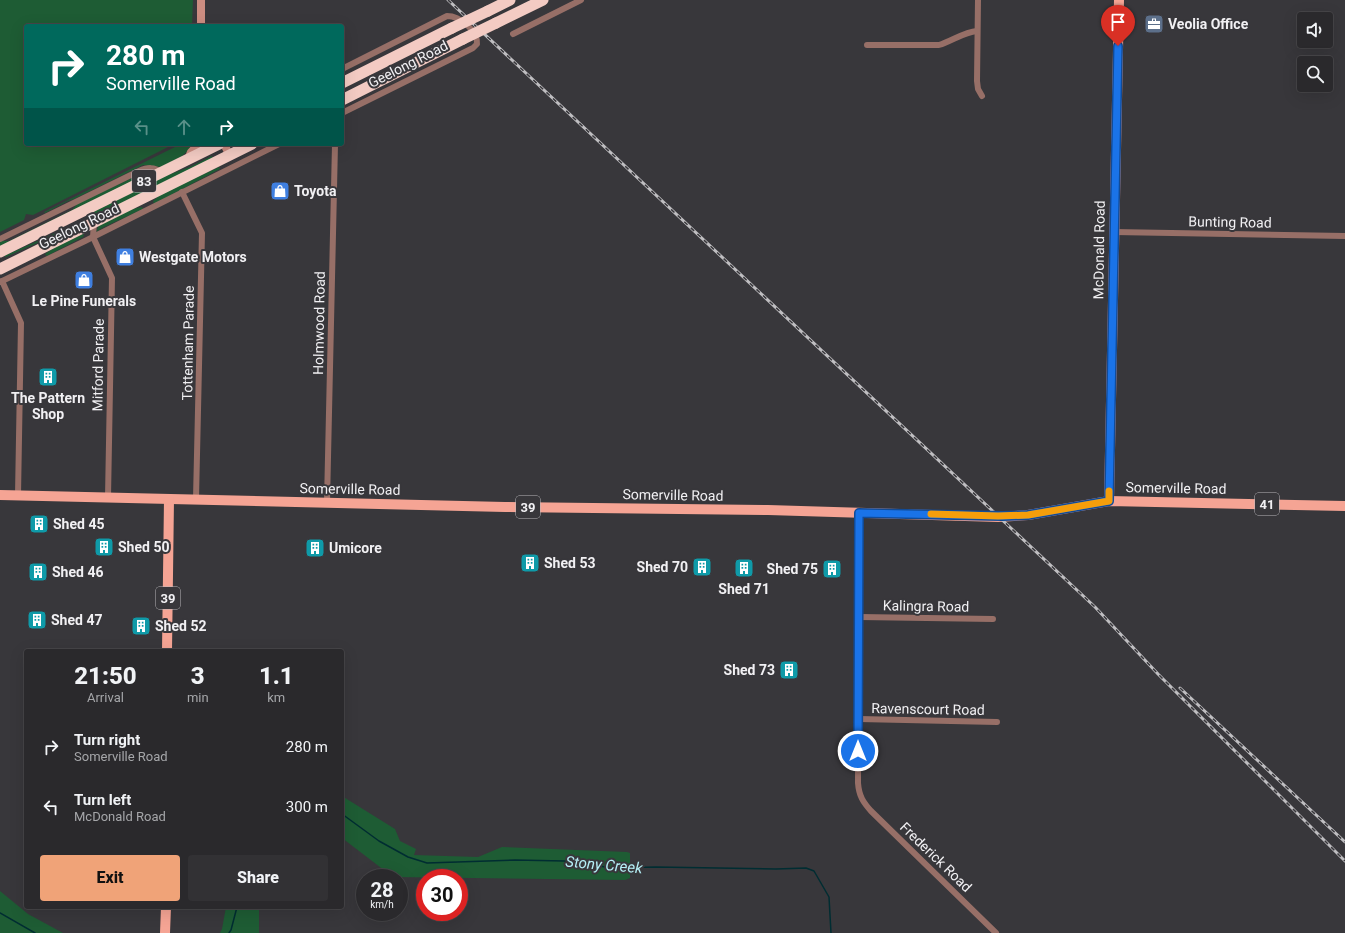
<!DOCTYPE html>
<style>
body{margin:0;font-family:Roboto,sans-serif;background:#323134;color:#f1f3f6;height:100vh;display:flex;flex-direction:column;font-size:15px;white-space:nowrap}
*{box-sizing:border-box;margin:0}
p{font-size:13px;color:#a5a6a9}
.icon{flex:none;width:22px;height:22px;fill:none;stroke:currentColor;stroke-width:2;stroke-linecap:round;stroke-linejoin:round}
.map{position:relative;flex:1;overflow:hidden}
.sheet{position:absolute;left:24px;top:649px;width:320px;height:260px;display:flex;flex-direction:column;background:#2a292c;border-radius:4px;box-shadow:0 4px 16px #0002,0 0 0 1px #464548}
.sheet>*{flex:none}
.top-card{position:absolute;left:24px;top:24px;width:320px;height:122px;border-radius:4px;box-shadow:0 4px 16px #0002,0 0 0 1px #464548;background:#00695c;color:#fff;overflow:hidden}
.buttons{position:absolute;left:1297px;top:12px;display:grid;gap:8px}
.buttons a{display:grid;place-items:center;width:36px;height:36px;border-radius:4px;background:#2a292c;box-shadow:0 4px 16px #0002,0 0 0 1px #464548;font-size:20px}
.speed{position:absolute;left:356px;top:869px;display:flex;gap:8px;font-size:20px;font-weight:700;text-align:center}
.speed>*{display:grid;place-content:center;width:52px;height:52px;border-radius:50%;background:#2a292c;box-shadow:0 4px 16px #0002,0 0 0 1px #464548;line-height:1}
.speed small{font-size:10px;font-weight:400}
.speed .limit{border:6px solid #d22;background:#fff;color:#111}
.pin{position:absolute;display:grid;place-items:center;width:34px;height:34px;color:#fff;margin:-41px -17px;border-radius:50% 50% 50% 0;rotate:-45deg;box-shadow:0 0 4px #0007}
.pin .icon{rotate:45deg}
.me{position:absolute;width:44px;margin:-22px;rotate:0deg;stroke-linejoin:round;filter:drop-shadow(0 0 3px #0008)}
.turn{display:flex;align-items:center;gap:14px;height:84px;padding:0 16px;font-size:18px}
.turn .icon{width:52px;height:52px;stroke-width:2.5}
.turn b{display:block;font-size:28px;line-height:34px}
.lanes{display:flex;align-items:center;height:38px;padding:0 16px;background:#0003;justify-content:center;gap:20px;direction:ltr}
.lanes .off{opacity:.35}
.eta{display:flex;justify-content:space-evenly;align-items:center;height:68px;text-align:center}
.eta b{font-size:24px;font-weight:800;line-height:28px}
.primary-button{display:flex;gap:8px;margin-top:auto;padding:8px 16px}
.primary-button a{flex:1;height:46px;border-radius:4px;background:#f0a378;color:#111;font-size:16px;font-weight:800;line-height:46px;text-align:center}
.primary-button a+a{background:#323134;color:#f1f3f6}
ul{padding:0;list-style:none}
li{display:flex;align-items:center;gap:12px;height:60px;padding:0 16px}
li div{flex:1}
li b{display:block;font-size:15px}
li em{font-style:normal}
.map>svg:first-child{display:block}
.green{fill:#1e5c34}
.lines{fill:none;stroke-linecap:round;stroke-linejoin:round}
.stream{stroke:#002d32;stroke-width:1.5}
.street{stroke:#976f67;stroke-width:6}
.secondary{stroke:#cc8d81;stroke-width:8}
.primary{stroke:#f5a494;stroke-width:10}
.highway{stroke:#f3cbc3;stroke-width:11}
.rail-casing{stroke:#bfbec1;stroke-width:3}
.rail{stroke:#38373b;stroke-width:1.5;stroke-dasharray:4.5;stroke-linecap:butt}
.highway-bridge{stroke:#f3cbc3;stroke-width:11}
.route-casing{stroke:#114b97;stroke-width:10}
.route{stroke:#1a73e8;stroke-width:7}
.slow{stroke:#f59e0b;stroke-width:7}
.labels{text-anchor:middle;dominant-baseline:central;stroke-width:4;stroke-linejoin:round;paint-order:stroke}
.shield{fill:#38373b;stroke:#bab8bc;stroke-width:1}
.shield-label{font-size:13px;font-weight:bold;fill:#f1f0f3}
.poi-label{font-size:14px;font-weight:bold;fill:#f1f0f3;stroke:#38373b;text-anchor:start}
.street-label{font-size:14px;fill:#f1f0f3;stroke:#38373b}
.water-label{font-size:15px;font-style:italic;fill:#b6f0f7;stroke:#38373b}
</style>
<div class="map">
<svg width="1345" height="933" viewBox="0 0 1345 933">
<rect width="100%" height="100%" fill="#38373b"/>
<g class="green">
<polygon points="0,0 193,0 192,26 26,26 26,144 174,144 33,215 26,214 24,220 0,232"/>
<polygon points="181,144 195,144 181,157 161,167 143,165 74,199 68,201 45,213 44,212"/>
<polygon points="212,156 213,159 90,219 88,218 88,216 95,211 165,176 190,167"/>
<polygon points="219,167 220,169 216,171 154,204 153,201 161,194"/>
<polygon points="149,170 153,172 0,247 0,241 9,241 72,210 77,204"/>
<polygon points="142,207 143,209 104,227 96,232 99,225 132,209"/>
<polygon points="76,224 79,224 6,257 4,256"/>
<polygon points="83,234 84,235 83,237 47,256 45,254 57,246"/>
<polygon points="342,796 395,829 400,841 416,849 414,855 478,857 502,847 627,852 630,853 630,878 625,880 393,877 342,838"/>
<polygon points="0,891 28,914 63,933 0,933"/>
<polygon points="226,907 259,907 259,933 220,933 222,929"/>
</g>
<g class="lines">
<g class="stream">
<polyline points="342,814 379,841 408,857 427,863 515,860 564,861 588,864 611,868 656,867 776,869 806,868 814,871 829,897 831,933"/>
<polyline points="0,913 35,933"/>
<polyline points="229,933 231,930 237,907"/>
</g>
<g class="street">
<polyline points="978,0 977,81 978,89 982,96"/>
<polyline points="513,34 581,0"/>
<path d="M867 45H939C952 41 964 32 977 31"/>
<path d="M342 69 447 16C460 16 478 31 477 44L473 48 342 113"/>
<polyline points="182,192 202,233 196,499"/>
<polyline points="94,222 93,237 112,278 108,497"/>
<polyline points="1114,232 1345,236"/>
<path d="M0 239 139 171C148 167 154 167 162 172"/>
<polyline points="2,281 21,323 18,495"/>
<polyline points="0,282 85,241 279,144"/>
<polyline points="327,502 335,144"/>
<path d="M859 513 858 783C859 796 863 802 871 811L996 933"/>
<polyline points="860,617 993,619"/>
<polyline points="859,719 997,722"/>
</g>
<g class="secondary">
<polyline points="201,26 201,0"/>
<polyline points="224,144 230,156"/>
<polyline points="188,160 191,152 199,144"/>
</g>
<g class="primary">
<polyline points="0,495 505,507 768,510 998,517 1028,515 1109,501 1345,506"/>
<polyline points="1109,501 1119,0"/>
<polyline points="167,651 169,499"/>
<polyline points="165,933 166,907"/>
</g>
<g class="highway">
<polyline points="488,11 510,0"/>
<polyline points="496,23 543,0"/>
<polyline points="342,83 452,28"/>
<polyline points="342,100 463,39"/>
<polyline points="0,252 219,144"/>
<polyline points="0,269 252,144"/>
</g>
<g class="rail-casing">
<g id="rail">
<polyline points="448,0 1095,607 1158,674 1345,861"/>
<polyline points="1180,688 1345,842"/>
</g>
</g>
<use href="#rail" class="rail"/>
<g class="highway-bridge">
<polyline points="452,28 488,11"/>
<polyline points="463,39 496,23"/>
</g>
</g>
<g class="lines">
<g class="route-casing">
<polyline id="route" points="858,751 859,513 1002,516 1028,515 1109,501 1118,46"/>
</g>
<use href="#route" class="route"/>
<polyline class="slow" points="931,514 998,516 1028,515 1109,501 1109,491"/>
</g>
<defs>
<g id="office-square" transform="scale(1)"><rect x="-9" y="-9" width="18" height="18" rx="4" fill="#5c6f8a" stroke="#38373b"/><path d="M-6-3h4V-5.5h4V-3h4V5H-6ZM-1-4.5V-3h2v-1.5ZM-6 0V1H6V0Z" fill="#fff"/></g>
<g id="shop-square" transform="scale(1)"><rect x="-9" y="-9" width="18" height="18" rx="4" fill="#3f7fe0" stroke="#38373b"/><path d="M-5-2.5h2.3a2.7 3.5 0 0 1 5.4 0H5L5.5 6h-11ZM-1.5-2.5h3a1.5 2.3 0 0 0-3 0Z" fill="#fff"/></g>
<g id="building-square" transform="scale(1)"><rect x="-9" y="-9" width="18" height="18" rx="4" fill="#0f9aa8" stroke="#38373b"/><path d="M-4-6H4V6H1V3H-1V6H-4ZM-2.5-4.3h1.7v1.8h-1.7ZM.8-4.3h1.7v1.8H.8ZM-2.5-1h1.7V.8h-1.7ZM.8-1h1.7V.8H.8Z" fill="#fff"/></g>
</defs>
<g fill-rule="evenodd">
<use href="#office-square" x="1154" y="24"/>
<use href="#shop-square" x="280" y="191"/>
<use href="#shop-square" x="125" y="257"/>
<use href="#shop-square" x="84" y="280"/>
<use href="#building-square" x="48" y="377"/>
<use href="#building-square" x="39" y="524"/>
<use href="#building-square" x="104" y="547"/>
<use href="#building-square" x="315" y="548"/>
<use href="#building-square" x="530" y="563"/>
<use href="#building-square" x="702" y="567"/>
<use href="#building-square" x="744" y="568"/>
<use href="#building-square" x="832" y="569"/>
<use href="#building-square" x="38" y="572"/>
<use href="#building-square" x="37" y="620"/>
<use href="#building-square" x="141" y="626"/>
<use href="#building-square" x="789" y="670"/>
</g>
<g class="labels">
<g class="shield">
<rect x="132" y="170" width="24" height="22" rx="3"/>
<rect x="1255" y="493" width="24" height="22" rx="3"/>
<rect x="516" y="496" width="24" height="22" rx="3"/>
<rect x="156" y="587" width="24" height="22" rx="3"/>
</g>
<g class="shield-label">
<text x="144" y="181">83</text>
<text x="1267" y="504">41</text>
<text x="528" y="507">39</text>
<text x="168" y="598">39</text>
</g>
<g class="poi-label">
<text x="1168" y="24">Veolia Office</text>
<text x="294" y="191">Toyota</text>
<text x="139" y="257">Westgate Motors</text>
<text x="84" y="301" text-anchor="middle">Le Pine Funerals</text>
<text x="48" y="398" text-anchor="middle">The Pattern<tspan x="48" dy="16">Shop</tspan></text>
<text x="53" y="524">Shed 45</text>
<text x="118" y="547">Shed 50</text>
<text x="329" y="548">Umicore</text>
<text x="544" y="563">Shed 53</text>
<text x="688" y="567" text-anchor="end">Shed 70</text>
<text x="818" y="569" text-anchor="end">Shed 75</text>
<text x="52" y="572">Shed 46</text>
<text x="744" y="589" text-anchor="middle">Shed 71</text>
<text x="51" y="620">Shed 47</text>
<text x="155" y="626">Shed 52</text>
<text x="775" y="670" text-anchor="end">Shed 73</text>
</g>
<g class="street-label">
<text transform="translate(408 64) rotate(-27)">Geelong Road</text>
<text transform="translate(1230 222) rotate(1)">Bunting Road</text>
<text transform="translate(79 226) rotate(-26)">Geelong Road</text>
<text transform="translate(1099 250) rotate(-89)">McDonald Road</text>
<text transform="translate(319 323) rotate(-89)">Holmwood Road</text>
<text transform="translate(188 343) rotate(-89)">Tottenham Parade</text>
<text transform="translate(98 365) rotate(-89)">Mitford Parade</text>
<text transform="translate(1176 488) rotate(1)">Somerville Road</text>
<text transform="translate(350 489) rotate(1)">Somerville Road</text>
<text transform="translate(673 495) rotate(1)">Somerville Road</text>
<text transform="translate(926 606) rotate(1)">Kalingra Road</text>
<text transform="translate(928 709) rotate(1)">Ravenscourt Road</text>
<text transform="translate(936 857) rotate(44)">Frederick Road</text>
</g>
<g class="water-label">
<text transform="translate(604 865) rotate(5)">Stony Creek</text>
</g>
</g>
</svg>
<div class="buttons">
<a><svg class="icon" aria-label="sound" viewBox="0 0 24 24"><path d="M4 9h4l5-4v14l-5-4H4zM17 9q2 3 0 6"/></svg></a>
<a><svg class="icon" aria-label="search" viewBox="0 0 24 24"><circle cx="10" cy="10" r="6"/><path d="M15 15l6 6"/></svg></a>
</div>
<div class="speed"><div>28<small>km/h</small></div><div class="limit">30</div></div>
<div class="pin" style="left:1118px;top:46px;background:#d93025"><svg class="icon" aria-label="arrive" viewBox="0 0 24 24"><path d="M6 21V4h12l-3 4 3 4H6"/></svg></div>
<svg class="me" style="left:858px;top:751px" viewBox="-20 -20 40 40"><circle r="17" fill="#1a73e8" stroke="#fff" stroke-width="3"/><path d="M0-11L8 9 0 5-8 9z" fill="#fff"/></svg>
<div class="top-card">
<div class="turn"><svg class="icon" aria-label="right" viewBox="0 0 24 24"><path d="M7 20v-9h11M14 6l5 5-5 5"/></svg><div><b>280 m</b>Somerville Road</div></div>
<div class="lanes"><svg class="icon off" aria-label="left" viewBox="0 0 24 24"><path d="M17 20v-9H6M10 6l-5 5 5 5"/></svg><svg class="icon off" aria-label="ahead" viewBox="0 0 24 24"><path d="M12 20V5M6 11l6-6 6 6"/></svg><svg class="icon" aria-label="right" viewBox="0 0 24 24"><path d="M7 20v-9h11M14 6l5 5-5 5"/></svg></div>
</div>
<section class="sheet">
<div class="eta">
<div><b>21:50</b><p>Arrival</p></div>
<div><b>3</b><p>min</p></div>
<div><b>1.1</b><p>km</p></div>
</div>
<ul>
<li><svg class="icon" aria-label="right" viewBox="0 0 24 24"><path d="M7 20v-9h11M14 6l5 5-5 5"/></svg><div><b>Turn right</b><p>Somerville Road</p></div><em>280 m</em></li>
<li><svg class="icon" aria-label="left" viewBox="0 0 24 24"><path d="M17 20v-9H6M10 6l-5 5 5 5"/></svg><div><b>Turn left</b><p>McDonald Road</p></div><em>300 m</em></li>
</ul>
<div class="primary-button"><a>Exit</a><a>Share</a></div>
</section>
</div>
